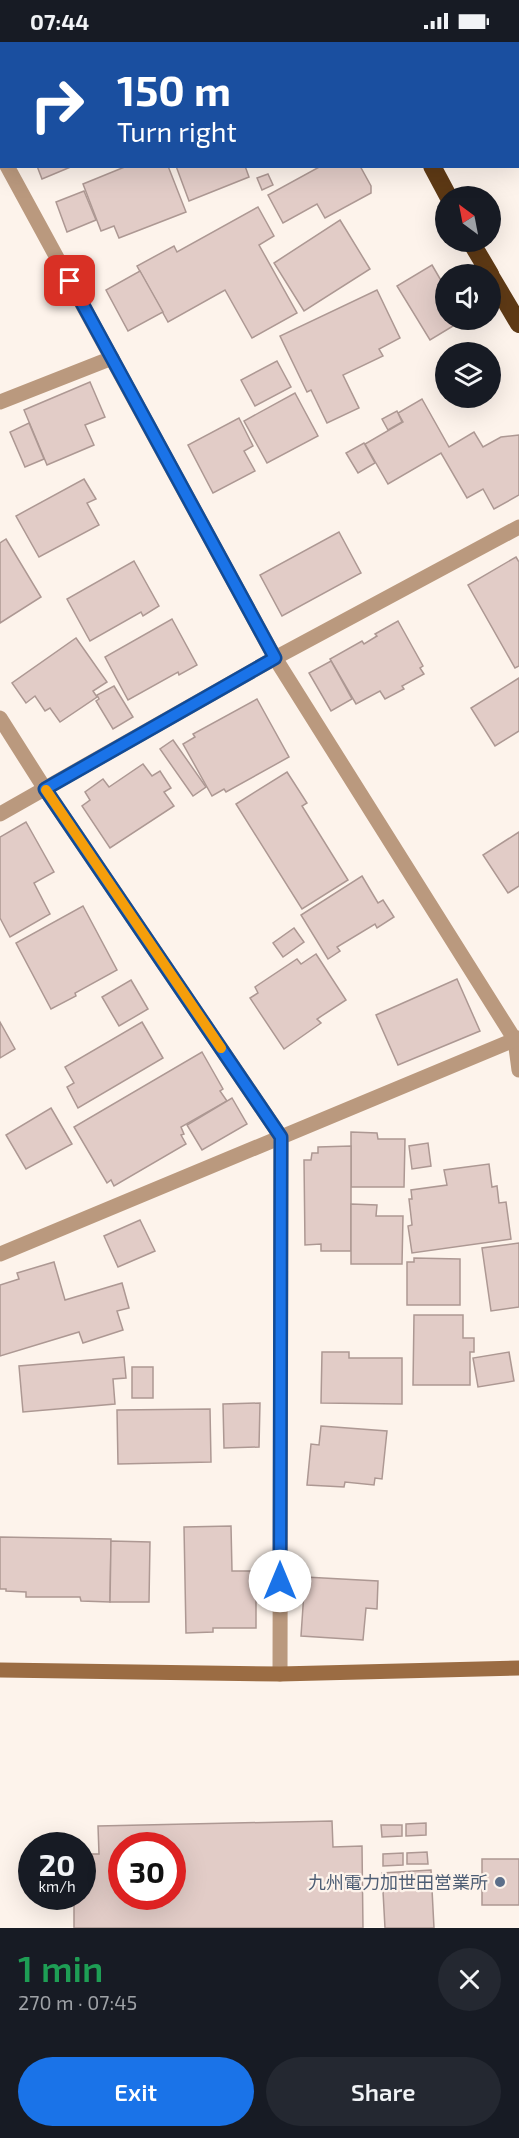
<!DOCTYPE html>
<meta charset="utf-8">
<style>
body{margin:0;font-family:"Exo 2","Noto Sans JP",sans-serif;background:#242831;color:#f1f3f6;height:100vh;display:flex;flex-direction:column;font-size:22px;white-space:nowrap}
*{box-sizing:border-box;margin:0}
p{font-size:20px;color:#9ea1a6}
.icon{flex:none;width:33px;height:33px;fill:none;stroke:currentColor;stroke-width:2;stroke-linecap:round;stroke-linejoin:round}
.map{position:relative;height:1886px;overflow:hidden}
.sheet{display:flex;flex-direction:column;background:#171b24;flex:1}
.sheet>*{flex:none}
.guide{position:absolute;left:0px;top:0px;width:519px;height:126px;box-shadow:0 6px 24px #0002;background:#1a4fa0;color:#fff;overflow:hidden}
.needle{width:39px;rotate:328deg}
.controls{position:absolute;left:435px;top:144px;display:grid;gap:12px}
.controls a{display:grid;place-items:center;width:66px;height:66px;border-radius:50%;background:#171b24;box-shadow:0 6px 24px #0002;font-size:30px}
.speed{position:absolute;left:18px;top:1790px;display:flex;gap:12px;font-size:30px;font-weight:700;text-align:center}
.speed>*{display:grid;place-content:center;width:78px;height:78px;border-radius:50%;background:#171b24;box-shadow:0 6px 24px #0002;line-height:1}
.speed small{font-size:15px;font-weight:400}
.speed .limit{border:9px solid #d22;background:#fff;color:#111}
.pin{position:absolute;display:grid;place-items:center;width:51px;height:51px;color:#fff;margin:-26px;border-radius:12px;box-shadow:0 3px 9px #0006}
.me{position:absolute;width:66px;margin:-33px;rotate:0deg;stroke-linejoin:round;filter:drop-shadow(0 0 4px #0008)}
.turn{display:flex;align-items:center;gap:21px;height:126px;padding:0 18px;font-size:27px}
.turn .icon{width:78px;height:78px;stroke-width:2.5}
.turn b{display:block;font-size:42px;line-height:51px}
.round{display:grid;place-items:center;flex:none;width:63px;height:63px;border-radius:32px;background:#242831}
.head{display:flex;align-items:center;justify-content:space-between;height:102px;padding:0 18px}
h1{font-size:36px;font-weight:600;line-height:45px;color:#1e9e55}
.primary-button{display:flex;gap:12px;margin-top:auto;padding:12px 18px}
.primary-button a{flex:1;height:69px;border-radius:36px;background:#1a73e8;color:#fff;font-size:24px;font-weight:600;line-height:69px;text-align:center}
.primary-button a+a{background:#242831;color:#f1f3f6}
.status{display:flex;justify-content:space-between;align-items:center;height:42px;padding:0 30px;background:#171b24;direction:ltr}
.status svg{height:16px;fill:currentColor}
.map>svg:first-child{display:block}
.building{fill:#e2ccc7;stroke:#ad9893;stroke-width:1.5;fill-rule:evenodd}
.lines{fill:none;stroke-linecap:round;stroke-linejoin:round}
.street{stroke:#ba997e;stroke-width:15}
.secondary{stroke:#9b6c43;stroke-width:15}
.highway{stroke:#5f3a15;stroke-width:18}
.route-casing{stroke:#114b97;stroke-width:15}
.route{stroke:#1a73e8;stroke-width:10}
.slow{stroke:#f59e0b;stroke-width:10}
.service-dot{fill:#5c6f8a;stroke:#fdf3eb;stroke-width:2}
.labels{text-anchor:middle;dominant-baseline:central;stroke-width:4.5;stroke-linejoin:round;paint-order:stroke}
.service-label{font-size:18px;fill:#4e5e75;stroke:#fdf3eb;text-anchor:end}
</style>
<div class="status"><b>07:44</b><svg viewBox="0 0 49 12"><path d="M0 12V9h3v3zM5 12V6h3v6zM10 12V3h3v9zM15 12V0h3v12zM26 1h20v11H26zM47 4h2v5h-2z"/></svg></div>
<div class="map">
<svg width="519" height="1886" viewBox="0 0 519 1886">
<rect width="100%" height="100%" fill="#fdf3eb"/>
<g class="building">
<rect x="221" y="0" width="68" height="2"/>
<polygon points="37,124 73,124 42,137"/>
<polygon points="127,124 168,124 186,170 119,196 114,184 101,189 83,142"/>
<polygon points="176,124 245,124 249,135 189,159"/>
<polygon points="321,124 360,124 371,144 371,151 325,176 317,162 283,181 268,153"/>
<polygon points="268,132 273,143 262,148 257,136"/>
<polygon points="84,149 96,178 67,190 56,160"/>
<polygon points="258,165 274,194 259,203 297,271 252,296 225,248 168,280 137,224 174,204 177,210"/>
<polygon points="340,178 370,227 304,269 274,221"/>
<polygon points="432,223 446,247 446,278 463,278 430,298 397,244"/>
<polygon points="140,229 163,270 128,289 106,248"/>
<polygon points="377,248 400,296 379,307 383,314 343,333 359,366 327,381 311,348 307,350 280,294"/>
<polygon points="277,319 291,345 255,364 241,338"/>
<polygon points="90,340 105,375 85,383 94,403 47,423 24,368"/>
<polygon points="295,351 318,394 267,421 244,379"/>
<polygon points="422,357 449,405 474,390 483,405 501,395 519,393 519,453 494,467 483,447 467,456 441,411 388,442 365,402 403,380 398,371"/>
<polygon points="397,369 402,380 388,388 382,377"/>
<polygon points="239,376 253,404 244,409 255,429 213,451 188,403"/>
<polygon points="29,381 44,417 25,425 10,390"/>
<polygon points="364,401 375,421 358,431 346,411"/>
<polygon points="84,437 96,457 87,461 99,483 39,515 16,474"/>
<polygon points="339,490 361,531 282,574 260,533"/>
<polygon points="6,497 41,555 0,581 0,501"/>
<polygon points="516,515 519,520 519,624 515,626 468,543"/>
<polygon points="134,519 159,564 143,574 141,570 90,599 67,557"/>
<polygon points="172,577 197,623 179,633 178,630 128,658 105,615"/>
<polygon points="398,579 423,624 420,626 424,632 402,644 404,647 385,657 380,649 356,662 330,617 362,599 364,602 377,594 375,592"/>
<polygon points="76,596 107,640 93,649 97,655 60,680 50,666 45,669 35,654 26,661 12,641"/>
<polygon points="331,619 352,657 331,669 309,631"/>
<polygon points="519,636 519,689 495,704 471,666"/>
<polygon points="114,644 133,675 113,687 96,659 99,657 97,653"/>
<polygon points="257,657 289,715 226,750 224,747 212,754 183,702 195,695 193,692"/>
<polygon points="173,698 206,745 193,754 160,707"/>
<polygon points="143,722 152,734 160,729 171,746 164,750 174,764 110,806 82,764 90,758 85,750 103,737 109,745"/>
<polygon points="287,730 307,761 302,764 348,838 302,867 236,762"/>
<polygon points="26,780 54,830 34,841 50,872 10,895 0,876 0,795"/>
<polygon points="519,790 519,844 508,851 483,813"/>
<polygon points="362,834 378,861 383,858 394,875 377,886 375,882 337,905 340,909 328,917 301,873"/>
<polygon points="83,864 117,928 75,951 76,954 51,967 16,901"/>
<polygon points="294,886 304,900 283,915 273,901"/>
<polygon points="316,912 346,958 317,977 321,981 284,1007 250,956 258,951 255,945 297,917 301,922"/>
<polygon points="457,937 480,989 398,1023 376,973"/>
<polygon points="131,938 148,967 119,984 102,955"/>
<polygon points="0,980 15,1007 0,1016"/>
<polygon points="142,980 163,1016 78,1066 67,1045 74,1041 65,1025"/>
<polygon points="202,1010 223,1047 220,1049 227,1059 181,1085 184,1092 181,1093 186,1102 114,1144 111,1138 107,1141 74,1085"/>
<polygon points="232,1056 247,1082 202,1108 187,1083"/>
<polygon points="51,1066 72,1102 26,1127 6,1093"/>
<polygon points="351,1090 377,1091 378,1097 405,1097 404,1145 351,1145"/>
<polygon points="428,1101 431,1124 412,1127 409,1104"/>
<polygon points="351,1104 351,1209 321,1209 321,1202 305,1203 304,1118 311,1118 312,1111 318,1111 318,1105"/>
<polygon points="489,1122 492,1145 497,1144 499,1161 506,1160 511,1197 412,1211 408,1184 412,1183 409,1157 412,1157 411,1148 447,1143 444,1128"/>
<polygon points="351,1162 377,1163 376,1174 403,1174 402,1222 351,1222"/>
<polygon points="140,1178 155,1209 118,1225 104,1194"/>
<polygon points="519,1201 519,1265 491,1269 482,1206"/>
<polygon points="414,1216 460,1217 460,1263 407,1263 407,1220 414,1220"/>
<polygon points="54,1220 65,1258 122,1241 129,1266 117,1269 123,1288 83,1301 79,1290 0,1314 0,1243 19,1237 17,1231"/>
<polygon points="414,1273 463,1273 463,1296 474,1296 474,1310 470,1310 470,1343 413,1343"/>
<polygon points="322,1310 349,1310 349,1316 402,1316 402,1362 321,1361"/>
<polygon points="509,1310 514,1339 478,1345 473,1316"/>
<polygon points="124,1315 126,1336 113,1337 115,1362 23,1370 19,1324"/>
<rect x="132" y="1325" width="21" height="31"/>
<polygon points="260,1361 259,1405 224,1406 223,1362"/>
<polygon points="210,1367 211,1420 118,1422 117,1368"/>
<polygon points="321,1384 387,1389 382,1437 375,1436 374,1443 345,1440 344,1445 307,1443 311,1402 319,1403"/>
<polygon points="231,1484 232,1529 256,1529 256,1586 213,1586 213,1590 186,1591 184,1485"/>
<polygon points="0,1495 111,1497 110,1560 81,1559 80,1555 26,1555 26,1550 6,1549 6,1547 0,1547"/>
<polygon points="111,1499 150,1500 149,1560 110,1560"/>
<polygon points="305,1535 378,1539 377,1567 366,1566 363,1598 301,1594"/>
<path d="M332 1779 333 1805 362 1804 363 1886H74V1854H82V1812H99L98 1784ZM122 1803H172V1854H122Z"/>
<polygon points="426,1781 426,1793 406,1794 406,1782"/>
<polygon points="381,1783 402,1783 402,1794 382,1795"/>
<polygon points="427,1810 428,1822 407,1822 407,1811"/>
<polygon points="403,1811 403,1823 383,1824 383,1812"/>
<rect x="482" y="1817" width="37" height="46"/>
<polygon points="431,1828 434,1886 385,1886 382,1831"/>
</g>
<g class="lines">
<g class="street">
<polyline points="0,112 2,115"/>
<polyline points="7,124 275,616 515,998 519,1028"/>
<polyline points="0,360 112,316"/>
<polyline points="0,676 45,747 281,1095 280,1632"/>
<polyline points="0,772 275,616 519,485"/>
<polyline points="0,1212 519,996"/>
</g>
<g class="secondary">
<polyline points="59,2 63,0"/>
<polyline points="0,25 2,24"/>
<polyline points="0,1628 280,1632 519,1626"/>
</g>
<g class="highway">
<polyline points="371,0 371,2"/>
<polyline points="432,124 448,154"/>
<polyline points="471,200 490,232"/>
<polyline points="490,233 519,282"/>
</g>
</g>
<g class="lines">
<g class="route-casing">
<polyline id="route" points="70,239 275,616 45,747 281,1095 280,1539"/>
</g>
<use href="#route" class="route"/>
<polyline class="slow" points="46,748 221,1006"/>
</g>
<circle class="service-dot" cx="500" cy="1840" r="6"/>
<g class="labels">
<g class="service-label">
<text x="488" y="1840">九州電力加世田営業所</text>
</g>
</g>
</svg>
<div class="controls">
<a><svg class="needle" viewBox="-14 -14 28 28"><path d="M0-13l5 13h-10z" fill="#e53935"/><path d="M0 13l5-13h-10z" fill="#9ea1a6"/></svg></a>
<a><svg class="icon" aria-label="sound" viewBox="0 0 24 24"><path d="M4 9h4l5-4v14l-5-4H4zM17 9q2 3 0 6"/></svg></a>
<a><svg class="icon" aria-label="layers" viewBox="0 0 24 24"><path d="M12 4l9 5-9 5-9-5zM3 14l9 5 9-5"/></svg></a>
</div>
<div class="speed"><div>20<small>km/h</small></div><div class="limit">30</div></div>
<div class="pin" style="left:70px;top:239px;background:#d93025"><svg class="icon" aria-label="arrive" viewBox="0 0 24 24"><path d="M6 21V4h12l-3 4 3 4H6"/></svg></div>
<svg class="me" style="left:280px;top:1539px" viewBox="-20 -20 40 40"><circle r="19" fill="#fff"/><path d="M0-13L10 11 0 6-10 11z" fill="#1a73e8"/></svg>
<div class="guide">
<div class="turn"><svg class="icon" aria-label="right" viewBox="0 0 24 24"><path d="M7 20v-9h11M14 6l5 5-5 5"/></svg><div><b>150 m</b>Turn right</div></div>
</div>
</div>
<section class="sheet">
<div class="head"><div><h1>1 min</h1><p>270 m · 07:45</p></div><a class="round"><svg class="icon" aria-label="close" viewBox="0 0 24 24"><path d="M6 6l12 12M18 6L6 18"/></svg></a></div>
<div class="primary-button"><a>Exit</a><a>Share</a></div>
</section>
